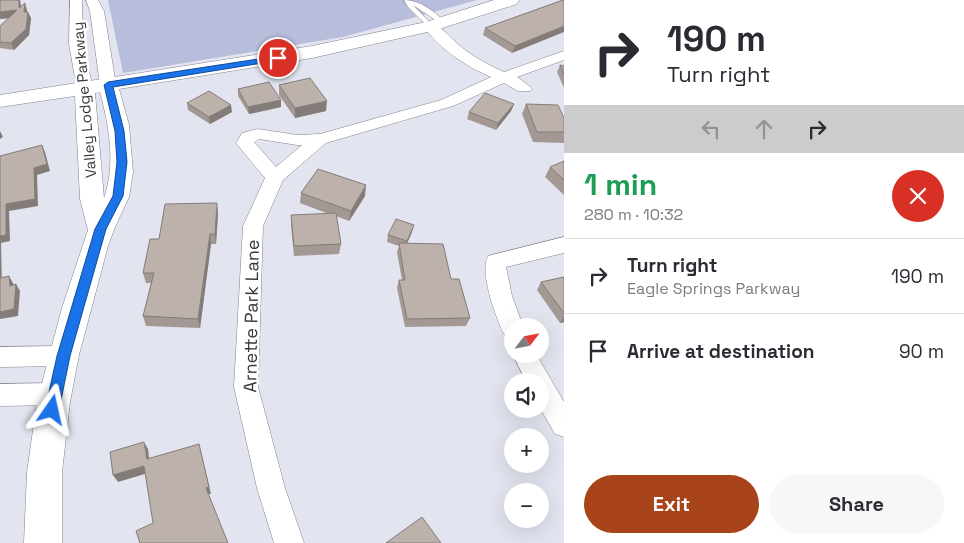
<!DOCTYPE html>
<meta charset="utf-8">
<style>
body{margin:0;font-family:"Space Grotesk",sans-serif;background:#f7f7f7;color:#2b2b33;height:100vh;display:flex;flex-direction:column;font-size:19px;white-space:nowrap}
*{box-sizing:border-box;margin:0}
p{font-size:16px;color:#7c7c81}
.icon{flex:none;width:28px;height:28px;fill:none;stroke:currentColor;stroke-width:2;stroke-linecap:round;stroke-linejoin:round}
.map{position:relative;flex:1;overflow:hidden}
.panel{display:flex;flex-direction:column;background:#fff;width:400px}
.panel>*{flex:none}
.banner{background:#fff;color:#2b2b33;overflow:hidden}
.needle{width:32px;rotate:58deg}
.buttons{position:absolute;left:504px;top:318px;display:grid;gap:10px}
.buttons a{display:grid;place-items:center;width:45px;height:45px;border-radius:50%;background:#fff;box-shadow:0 5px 20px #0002;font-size:25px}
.pin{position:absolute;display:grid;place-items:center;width:42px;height:42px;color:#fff;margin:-21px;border:2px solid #fff;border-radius:50%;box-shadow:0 1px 5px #0007}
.me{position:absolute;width:55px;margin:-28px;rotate:11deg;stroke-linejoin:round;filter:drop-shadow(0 0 4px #0008)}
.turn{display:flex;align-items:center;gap:18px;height:105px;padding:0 20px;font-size:22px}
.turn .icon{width:65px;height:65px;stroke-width:2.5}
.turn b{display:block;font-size:35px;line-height:42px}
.lanes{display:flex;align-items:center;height:48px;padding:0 20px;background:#0003;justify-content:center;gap:25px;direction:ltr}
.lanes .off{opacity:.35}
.round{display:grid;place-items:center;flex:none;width:52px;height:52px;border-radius:26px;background:#f7f7f7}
.overview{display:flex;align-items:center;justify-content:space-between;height:85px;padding:0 20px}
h1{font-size:30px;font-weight:700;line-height:38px;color:#1e9e55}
.button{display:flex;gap:10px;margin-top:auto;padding:10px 20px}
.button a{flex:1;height:58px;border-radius:30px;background:#a9431a;color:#fff;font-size:20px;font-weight:700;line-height:58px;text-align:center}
.button a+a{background:#f7f7f7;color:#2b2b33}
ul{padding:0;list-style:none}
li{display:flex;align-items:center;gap:15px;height:75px;padding:0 20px;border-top:1px solid #e1e1e2}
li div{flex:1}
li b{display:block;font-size:19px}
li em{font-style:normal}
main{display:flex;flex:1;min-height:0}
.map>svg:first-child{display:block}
.green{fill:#b7bddb}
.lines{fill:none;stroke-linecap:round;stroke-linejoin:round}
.lane-casing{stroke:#81828d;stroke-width:1}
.street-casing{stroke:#81828d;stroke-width:1}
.secondary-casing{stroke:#81828d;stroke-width:1}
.lane{fill:#fff;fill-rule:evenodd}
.street{fill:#fff;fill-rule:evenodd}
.secondary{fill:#fff;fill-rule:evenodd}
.wall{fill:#a39893}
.shaded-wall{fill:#847c78}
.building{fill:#bdb1ab;stroke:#847c78}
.route{fill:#1a73e8;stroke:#114b97}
.labels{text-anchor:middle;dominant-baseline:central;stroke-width:5;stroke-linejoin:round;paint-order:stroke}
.far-street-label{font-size:15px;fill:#38393e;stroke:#fff}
.street-label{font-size:18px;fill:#38393e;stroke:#fff}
</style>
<main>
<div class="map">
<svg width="564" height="543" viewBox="0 0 564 543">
<rect width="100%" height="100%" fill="#e2e4f0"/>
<polygon class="green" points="108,0 477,0 343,37 123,73"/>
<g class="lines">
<g class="lane-casing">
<path id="lane" d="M404 0C420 0 434 11 445 22L440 23 413 5 433 26 428 27 408 7Z"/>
</g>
<g class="street-casing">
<g id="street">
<polygon points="70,0 82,0 83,44 93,89 91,92 79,92 77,89 69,44"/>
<polygon points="86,0 98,0 104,11 116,85 113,88 103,88 100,85 90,11"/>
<path d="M430 22C440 24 451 39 460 46 474 57 488 65 504 72L564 51V60L517 77 532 88 530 91H518L504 83 453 106 326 143 283 180 263 226 258 387 285 488 304 543H274L257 488 234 387 243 226 265 178 236 143 242 133 258 129 297 135 320 134 441 100 491 77C466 66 439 49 423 26ZM259 139 297 145H302L276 167 254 142Z"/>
<path d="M564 237V253L506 267 512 296 523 326H512V336L504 334C496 318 479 272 488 256Z"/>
<polygon points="63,346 71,349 75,356 71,363 63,366 0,367 0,347"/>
<polygon points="512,353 536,354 564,402 564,437 555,434 540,408 540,381 526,381"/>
<polygon points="55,383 64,386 68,394 64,402 55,405 0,406 0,384"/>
</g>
</g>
<g class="secondary-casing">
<path id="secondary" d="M494 0H519L517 4 436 30 312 58 119 89 129 125 133 172 129 197 115 227 108 246 79 355 70 402 62 472V543H24L27 472 37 402 62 308 88 230 80 199 75 96 0 107V95L312 46 426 22ZM100 92C109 125 116 165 104 198L95 93Z"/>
</g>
<use href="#lane" class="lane"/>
<use href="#street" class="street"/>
<use href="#secondary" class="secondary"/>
</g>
<g class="wall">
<polygon points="0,0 20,0 21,7 27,10 27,12 31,18 29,35 14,50 0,48 0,26 9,18 0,19"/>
<polygon points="563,0 512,53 483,35 485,28"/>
<polygon points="560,65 564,66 564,88 557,72"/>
<polygon points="279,85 326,111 295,118 279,95"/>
<polygon points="238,89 281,100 281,107 249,114 238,96"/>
<polygon points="187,103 232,112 210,124 188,110"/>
<polygon points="514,104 511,111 496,130 467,119 469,112"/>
<polygon points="526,104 564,118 564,143 533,142 522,114"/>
<polygon points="564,161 564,195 545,177 550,167"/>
<polygon points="301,193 365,196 349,221 336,216 341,244 339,254 294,256 291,225 291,215 329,214 300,203"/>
<polygon points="218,213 216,244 211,244 200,328 146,326 143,316 151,283 146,283 143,273"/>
<polygon points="412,232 407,243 451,279 470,318 466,326 405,327 397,288 399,280 402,280 397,252 399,246 387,242 388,235"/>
<polygon points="564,277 564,322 560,323 537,290 541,282"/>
</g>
<g class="shaded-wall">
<polygon points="19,0 20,0 22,15 19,8"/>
<polygon points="25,3 27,10 27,19 24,12"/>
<polygon points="17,10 20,17 0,19 0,12"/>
<polygon points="28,12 31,18 29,35 14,50 11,43"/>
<polygon points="564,26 564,32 512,53 515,46"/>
<polygon points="281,100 281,107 249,114 248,107"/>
<polygon points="327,101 326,111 295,118 295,108"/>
<polygon points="514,104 511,111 496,130 498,123"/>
<polygon points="231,105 232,112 210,124 209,117"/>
<polygon points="0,131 3,137 0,139"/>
<polygon points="42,145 45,152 50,171 37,175 38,206 9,211 10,241 1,243 2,285 0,282 0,236 6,204 34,168"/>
<polygon points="366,185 365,196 349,221 351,211"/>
<polygon points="217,203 218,213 216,244 215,234"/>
<polygon points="414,225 412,232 405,248 407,241"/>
<polygon points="210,234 211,244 200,328 198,319"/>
<polygon points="9,276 13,283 14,292 10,286"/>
<polygon points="16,284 20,291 18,316 0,319 0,312"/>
<polygon points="564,317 564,322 560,323"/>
<polygon points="144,442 148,449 150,466 147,459"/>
<polygon points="199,444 211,494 208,494 206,488"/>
<polygon points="144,466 148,473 118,482 113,475"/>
</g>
<g class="building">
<polygon points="0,0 19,0 19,8 25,3 24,12 28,12 26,29 11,43 0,42 0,26 17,10 0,12"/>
<polygon points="563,0 564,0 564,26 515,46 485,28"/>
<polygon points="560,65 564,66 564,75"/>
<polygon points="310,78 327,101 295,108 279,85"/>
<polygon points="269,82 281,100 248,107 238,89"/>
<polygon points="209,91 231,105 209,117 187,103"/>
<polygon points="485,93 514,104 498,123 469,112"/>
<polygon points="526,104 558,105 564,118 564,132 537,132"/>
<polygon points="42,145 47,164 34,168 35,199 6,204 6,235 0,236 0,156"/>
<polygon points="564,161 564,180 550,167"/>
<polygon points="318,169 366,185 351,211 301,193"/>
<polygon points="217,203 215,234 210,234 198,319 143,316 154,273 143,273 150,239 159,239 165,204"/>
<polygon points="336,213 341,244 294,246 291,215"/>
<polygon points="396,219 414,225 407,241 388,235"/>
<polygon points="399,243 443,244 451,279 459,279 470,318 407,319 399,280 405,280"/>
<polygon points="9,276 10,286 16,284 14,309 0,312 0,278"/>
<polygon points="564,277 564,313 541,282"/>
<polygon points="144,442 147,459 199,444 209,487 206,488 228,543 140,543 136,531 153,523 144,466 113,475 110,452"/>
<polygon points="422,517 441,543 386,543"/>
</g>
<polygon class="route" points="278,56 281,56 281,60 113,87 124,131 127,162 123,196 106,229 70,356 59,410 57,414 52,416 47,414 45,410 57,356 95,229 113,196 117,162 115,131 104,85 108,82"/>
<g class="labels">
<g class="far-street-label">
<text transform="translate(84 100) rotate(-95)">Valley Lodge Parkway</text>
</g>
<g class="street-label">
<text transform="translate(251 316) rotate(-89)">Arnette Park Lane</text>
</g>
</g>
</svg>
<div class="buttons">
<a><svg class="needle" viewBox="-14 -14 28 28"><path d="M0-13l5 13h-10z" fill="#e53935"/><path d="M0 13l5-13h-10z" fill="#7c7c81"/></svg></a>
<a><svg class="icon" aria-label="sound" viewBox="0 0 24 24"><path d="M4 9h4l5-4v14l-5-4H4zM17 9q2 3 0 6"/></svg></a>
<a>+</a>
<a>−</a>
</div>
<div class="pin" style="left:278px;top:58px;background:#d93025"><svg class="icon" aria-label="arrive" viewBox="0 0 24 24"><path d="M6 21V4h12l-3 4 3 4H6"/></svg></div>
<svg class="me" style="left:52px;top:410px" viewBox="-20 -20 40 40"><path d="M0-17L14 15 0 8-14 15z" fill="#1a73e8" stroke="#fff" stroke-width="4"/></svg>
</div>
<section class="panel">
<div class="banner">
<div class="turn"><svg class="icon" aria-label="right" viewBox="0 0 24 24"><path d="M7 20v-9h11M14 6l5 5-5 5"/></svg><div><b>190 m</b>Turn right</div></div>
<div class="lanes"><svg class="icon off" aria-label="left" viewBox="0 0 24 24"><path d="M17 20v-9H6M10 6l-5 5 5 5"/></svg><svg class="icon off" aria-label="ahead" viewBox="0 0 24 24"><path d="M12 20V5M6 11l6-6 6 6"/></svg><svg class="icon" aria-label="right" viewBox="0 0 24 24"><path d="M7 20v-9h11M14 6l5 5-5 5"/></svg></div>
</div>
<div class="overview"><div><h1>1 min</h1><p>280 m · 10:32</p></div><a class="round" style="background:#d93025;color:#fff"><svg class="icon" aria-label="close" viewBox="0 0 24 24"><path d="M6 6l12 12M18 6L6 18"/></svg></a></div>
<ul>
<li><svg class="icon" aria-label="right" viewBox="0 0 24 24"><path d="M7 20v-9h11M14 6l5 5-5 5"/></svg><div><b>Turn right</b><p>Eagle Springs Parkway</p></div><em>190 m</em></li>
<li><svg class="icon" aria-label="arrive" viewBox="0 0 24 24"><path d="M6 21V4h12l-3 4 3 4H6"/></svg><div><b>Arrive at destination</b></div><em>90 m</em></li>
</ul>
<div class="button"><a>Exit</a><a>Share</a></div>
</section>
</main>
